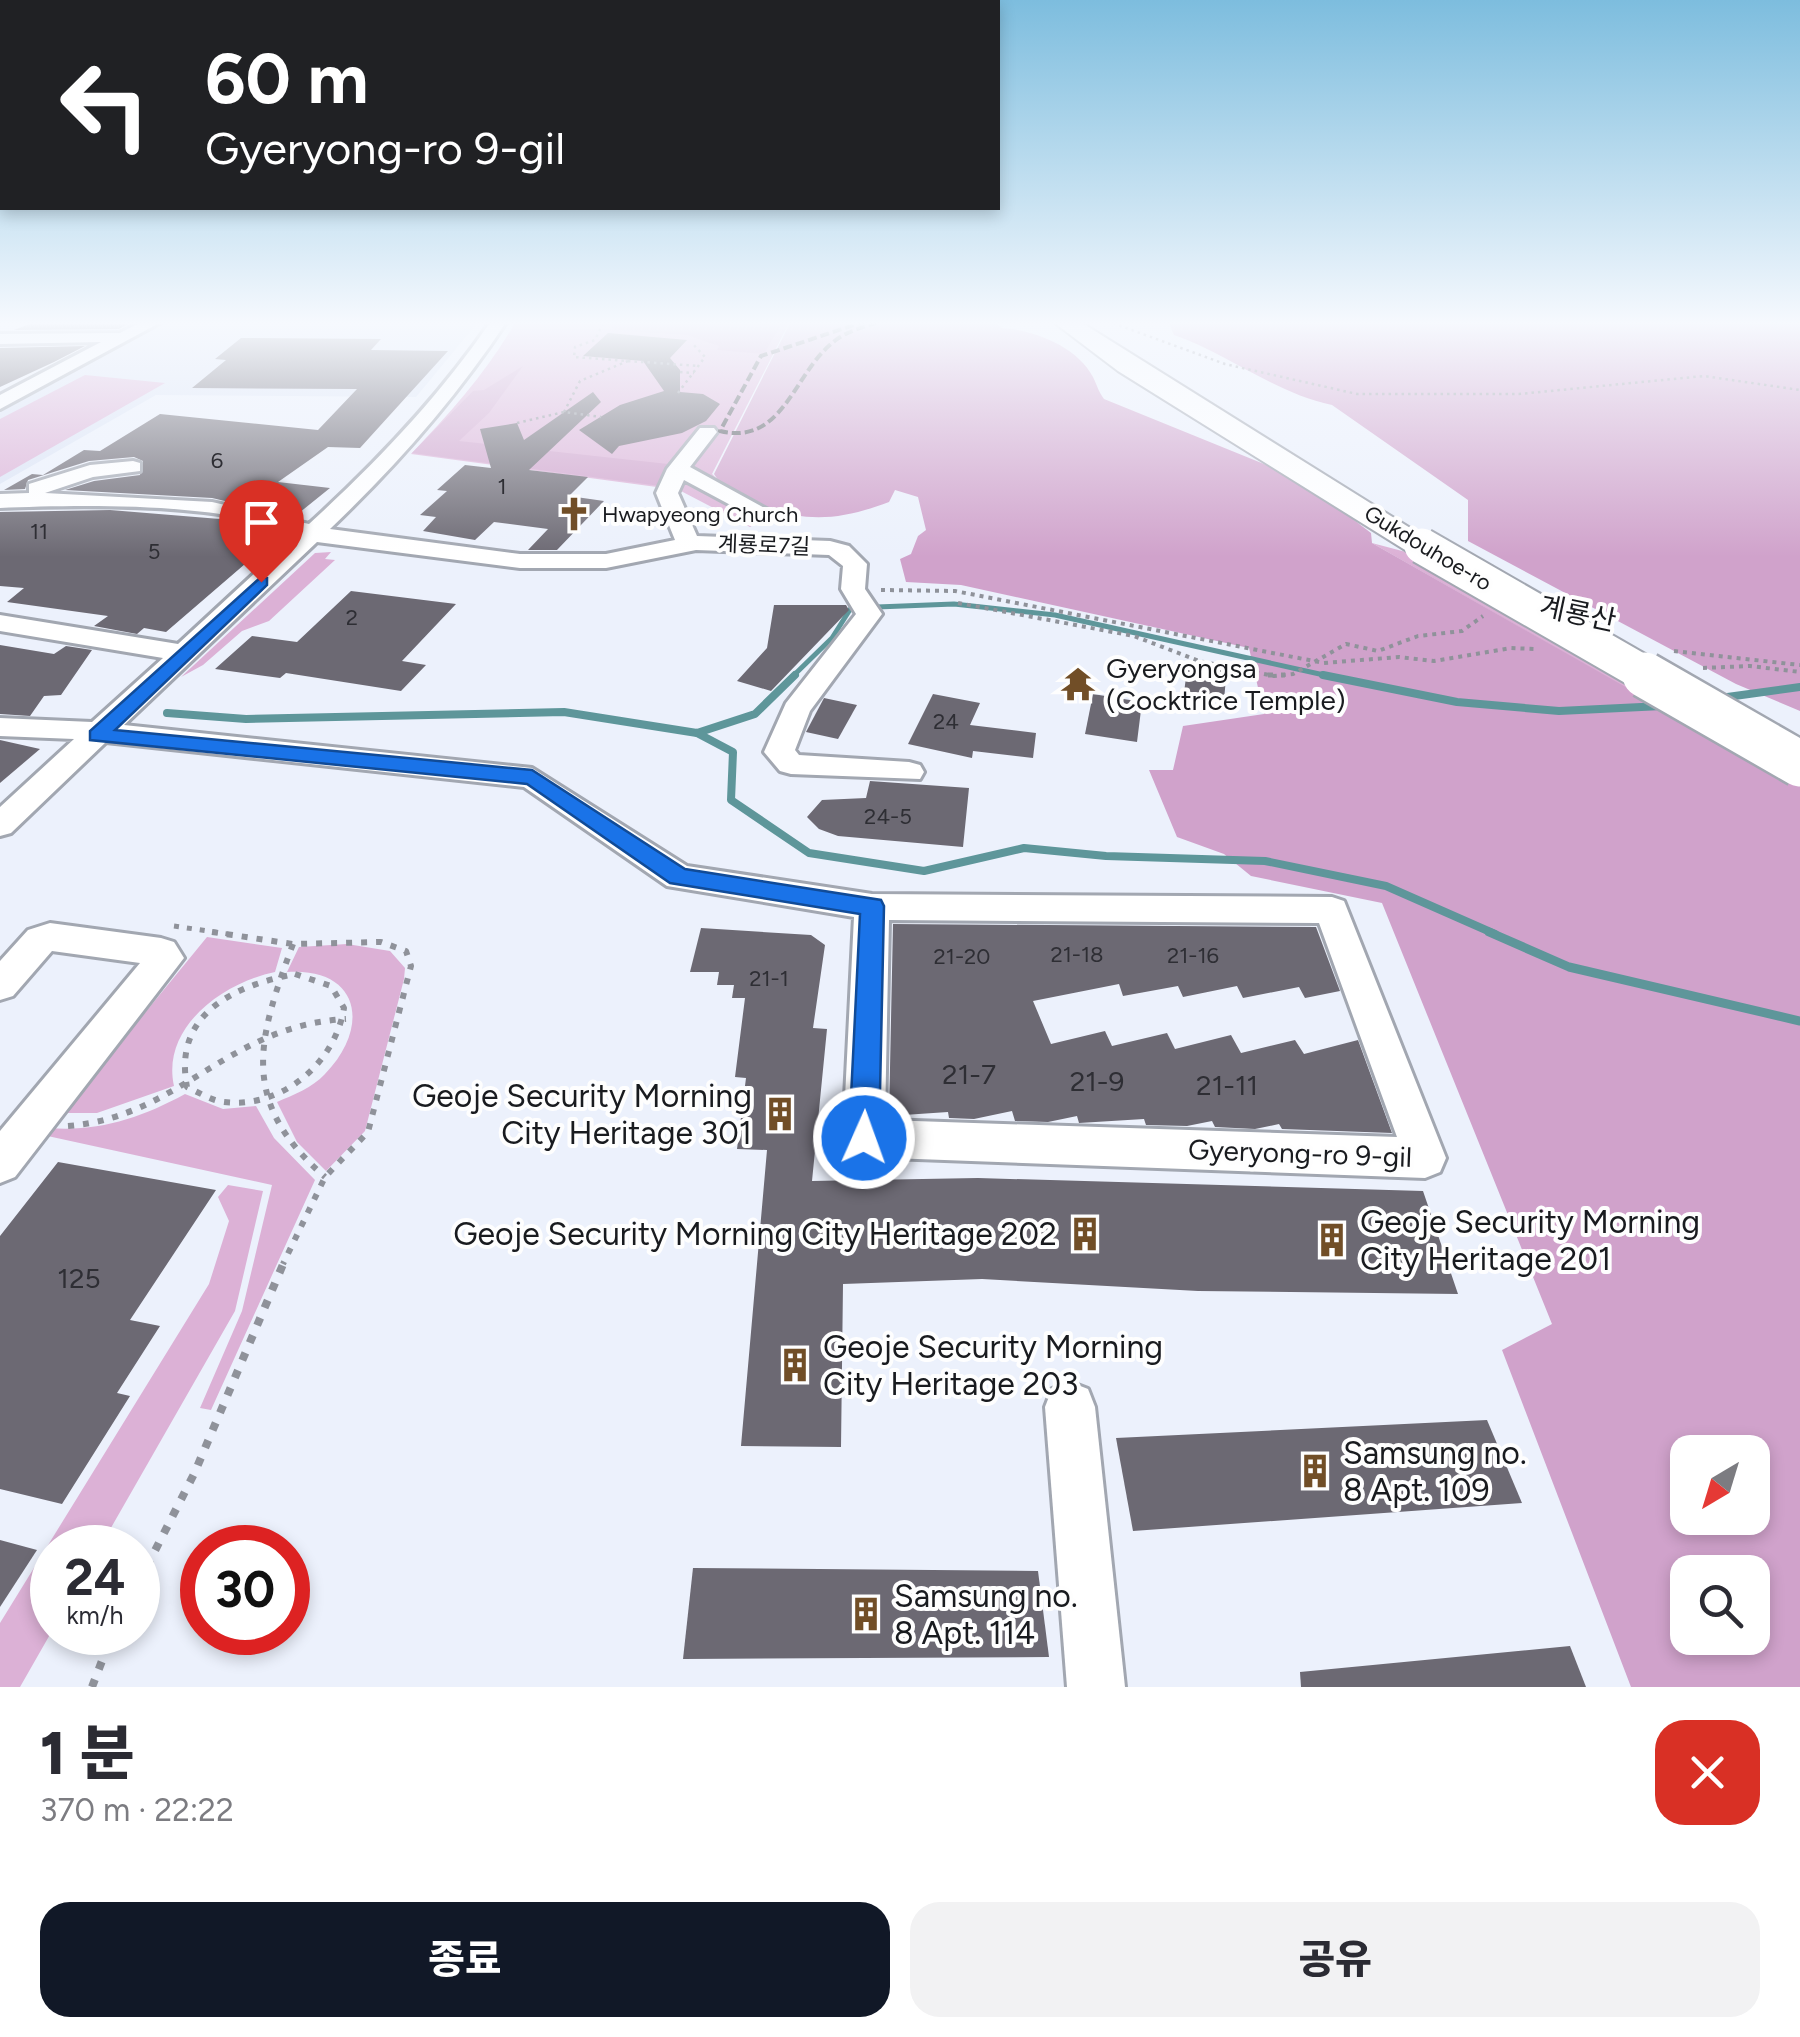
<!DOCTYPE html>
<html lang="ko">
<meta charset="utf-8">
<style>
body{margin:0;font-family:Figtree,"Noto Sans KR",sans-serif;background:#f2f2f3;color:#2b2b33;height:100vh;display:flex;flex-direction:column;font-size:38px;white-space:nowrap}
*{box-sizing:border-box;margin:0}
p{font-size:32px;color:#7c7c81}
.icon{flex:none;width:55px;height:55px;fill:none;stroke:currentColor;stroke-width:2;stroke-linecap:round;stroke-linejoin:round}
.map{position:relative;height:1687px;overflow:hidden}
.drawer{display:flex;flex-direction:column;background:#fff;flex:1}
.drawer>*{flex:none}
.top-card{position:absolute;left:0px;top:0px;width:1000px;height:210px;box-shadow:0 5px 15px #0003;background:#202124;color:#fff;overflow:hidden}
.needle{width:65px;rotate:218deg}
.fabs{position:absolute;left:1670px;top:1435px;display:grid;gap:20px}
.fabs a{display:grid;place-items:center;width:100px;height:100px;border-radius:20px;background:#fff;box-shadow:0 5px 15px #0003;font-size:50px}
.speed{position:absolute;left:30px;top:1525px;display:flex;gap:20px;font-size:50px;font-weight:700;text-align:center}
.speed>*{display:grid;place-content:center;width:130px;height:130px;border-radius:50%;background:#fff;box-shadow:0 5px 15px #0003;line-height:1}
.speed small{font-size:25px;font-weight:400}
.speed .limit{border:15px solid #d22;background:#fff;color:#111}
.pin{position:absolute;display:grid;place-items:center;width:85px;height:85px;color:#fff;margin:-102px -42px;border-radius:50% 50% 50% 0;rotate:-45deg;box-shadow:0 0 10px #0007}
.pin .icon{rotate:45deg}
.me{position:absolute;width:110px;margin:-55px;rotate:2deg;stroke-linejoin:round;filter:drop-shadow(0 0 8px #0008)}
.turn{display:flex;align-items:center;gap:35px;height:210px;padding:0 40px;font-size:45px}
.turn .icon{width:130px;height:130px;stroke-width:2.5}
.turn b{display:block;font-size:70px;line-height:85px}
.round{display:grid;place-items:center;flex:none;width:105px;height:105px;border-radius:30px;background:#f2f2f3}
.overview{display:flex;align-items:center;justify-content:space-between;height:170px;padding:0 40px}
h1{font-size:60px;font-weight:800;line-height:75px}
.primary-button{display:flex;gap:20px;margin-top:auto;padding:20px 40px}
.primary-button a{flex:1;height:115px;border-radius:30px;background:#111827;color:#fff;font-size:40px;font-weight:800;line-height:115px;text-align:center}
.primary-button a+a{background:#f2f2f3;color:#2b2b33}
.map>svg:first-child{display:block}
.built{fill:#dce4f5}
.green{fill:#dcb1d6}
.forest{fill:#d0a2cb;fill-rule:evenodd}
.lines{fill:none;stroke-linecap:round;stroke-linejoin:round}
.stream-far2{stroke:#5e969a;stroke-width:5}
.stream-far1{stroke:#5e969a;stroke-width:8}
.stream{stroke:#5e969a;stroke-width:9}
.building{fill:#6c6973}
.minor-casing{stroke:#a2a7b1;stroke-width:6}
.highway-casing{stroke:#a2a7b1;stroke-width:4}
.path-far4{stroke:#8f929a;stroke-width:2.5;stroke-dasharray:2.5 4;stroke-linecap:butt}
.path-far3{stroke:#8f929a;stroke-width:4;stroke-dasharray:4 5;stroke-linecap:butt}
.path-far2{stroke:#8f929a;stroke-width:5;stroke-dasharray:5 8;stroke-linecap:butt}
.path-far1{stroke:#8f929a;stroke-width:6;stroke-dasharray:6 9;stroke-linecap:butt}
.path{stroke:#8f929a;stroke-width:8;stroke-dasharray:8 11;stroke-linecap:butt}
.minor{fill:#fff;fill-rule:evenodd}
.highway{fill:#fff;fill-rule:evenodd}
.rail{stroke:#55585e;stroke-width:4;stroke-dasharray:9 4;stroke-linecap:butt}
.highway-bridge-far1-casing{stroke:#a2a7b1;stroke-width:39;stroke-linecap:butt}
.highway-bridge-casing{stroke:#a2a7b1;stroke-width:50;stroke-linecap:butt}
.highway-bridge-far1{stroke:#fff;stroke-width:35}
.highway-bridge{stroke:#fff;stroke-width:45}
.route{fill:#1a73e8;stroke:#114b97;stroke-width:2.5}
.labels{text-anchor:middle;dominant-baseline:central;stroke-width:8;stroke-linejoin:round;paint-order:stroke}
.number-label{font-size:22px;fill:#2e2e34}
.far-poi-label{font-size:22px;fill:#191b1f;stroke:#fefefe;text-anchor:start}
.far-street-label{font-size:22px;fill:#191b1f;stroke:#fefefe}
.street-label{font-size:28px;fill:#191b1f;stroke:#fefefe}
.poi-label{font-size:28px;fill:#191b1f;stroke:#fefefe;text-anchor:start}
.near-number-label{font-size:28px;fill:#2e2e34}
.near-poi-label{font-size:32px;fill:#191b1f;stroke:#fefefe;text-anchor:start}
</style>
<div class="map">
<svg width="1800" height="1687" viewBox="0 0 1800 1687">
<rect width="100%" height="100%" fill="#ecf1fc"/>
<polygon class="built" points="155,321 437,323 479,321 416,397 156,395 0,484 0,409 93,361"/>
<g class="green">
<path d="M516 321H790L712 474 732 493 772 513 750 527 679 490 411 454C451 412 488 371 516 321Z"/>
<polygon points="85,375 165,383 0,477 0,419"/>
<polygon points="1372,543 1421,556 1761,765"/>
<polygon points="315,553 331,552 325,559 335,560 269,621 242,631 203,665 181,677"/>
<path d="M207 937 282 948 275 972C223 983 161 1027 174 1086L97 1113H63Z"/>
<path d="M347 944 390 951 405 968 404 979 365 1131 326 1171 297 1142 277 1102C293 1095 312 1088 325 1074 371 1027 360 967 287 972L299 947Z"/>
<path d="M185 1094 223 1109 256 1106 274 1138 315 1180 211 1410 200 1408 242 1311 272 1185 43 1135 49 1128C98 1132 141 1118 185 1094Z"/>
<polygon points="228,1185 263,1191 235,1311 100,1547 52,1548 52,1631 20,1687 0,1687 0,1623 209,1284 229,1221 218,1197"/>
</g>
<g class="forest">
<path d="M613 321C669 320 730 330 780 326L764 354 717 350 719 346 687 335 615 330 611 327Z"/>
<path d="M791 321H994L1002 328C1033 330 1077 346 1093 377 1097 385 1098 391 1104 399L1301 479 1371 533 1372 543 1800 786V1687H1631L1502 1350 1552 1324 1382 903 1251 876 1224 854 1177 837 1149 770H1173L1183 726 1264 714 1249 648 961 585 906 582 900 559 911 554 918 536 926 530 918 497 895 490 889 502C839 521 801 524 752 501 736 494 722 488 714 474ZM1688 1452H1752V1518H1688ZM1688 1572H1752V1638H1688Z"/>
<path d="M1168 321H1800V711L1736 684 1468 541V500L1332 405C1274 393 1229 354 1174 335Z"/>
<polygon points="523,366 489,413 459,441 668,464 660,486 412,453 473,391 484,390"/>
</g>
<g class="lines">
<polyline class="stream-far2" points="792,677 832,638 851,608 954,604 1055,615 1333,677"/>
<g class="stream-far1">
<polyline points="1323,675 1457,702 1559,711 1662,706"/>
<polyline points="1720,698 1800,687"/>
<polyline points="167,713 246,719 564,712 697,733 755,714 795,675"/>
<polyline points="697,733 733,752 731,800 809,853 924,871 1024,848 1106,856 1265,861 1386,886 1495,934"/>
</g>
<polyline class="stream" points="1489,932 1569,967 1800,1021"/>
</g>
<g class="building">
<polygon points="37,321 133,321 119,329 14,330"/>
<polygon points="608,333 687,340 670,358 680,370 680,392 703,394 720,404 706,421 682,433 619,446 612,454 579,430 620,405 664,391 643,361 583,356"/>
<polygon points="241,338 381,339 371,350 448,351 360,448 328,447 278,482 330,488 294,517 212,498 65,490 94,481 140,475 143,461 134,457 89,461 28,480 25,489 4,490 32,474 43,475 84,450 100,451 160,414 318,430 357,389 192,388 226,360 215,359"/>
<polygon points="85,346 54,362 0,387 0,348"/>
<polygon points="593,392 601,402 529,470 588,477 569,496 604,501 557,550 528,550 548,529 494,522 475,540 423,531 436,517 420,515 447,491 437,490 465,465 491,468 480,429 517,423 524,440"/>
<polygon points="110,510 232,520 281,533 166,632 144,628 137,634 94,626 108,616 7,602 24,588 0,586 0,512"/>
<polygon points="351,591 456,604 402,661 426,665 401,691 286,673 280,678 215,669 252,636 297,642"/>
<polygon points="774,605 846,605 849,610 771,691 737,681 767,648"/>
<polygon points="0,645 54,654 66,646 92,650 61,695 44,696 30,716 0,714"/>
<polygon points="1188,661 1227,667 1224,700 1184,693"/>
<polygon points="933,694 980,703 970,725 1036,733 1033,758 973,751 972,758 908,744"/>
<polygon points="1093,694 1142,702 1137,742 1085,734"/>
<polygon points="824,698 857,705 838,739 806,732"/>
<polygon points="0,740 40,749 0,783"/>
<polygon points="870,781 969,788 963,847 838,836 819,829 807,817 822,800 866,798"/>
<polygon points="893,924 1316,927 1340,991 1305,998 1299,987 1243,998 1237,986 1183,997 1178,986 1123,996 1119,984 1033,1001 1051,1044 1105,1031 1112,1046 1167,1033 1175,1049 1231,1035 1241,1053 1295,1040 1304,1054 1358,1040 1392,1133 1282,1129 1279,1124 1255,1129 1215,1127 1212,1121 1187,1126 1146,1125 1144,1119 1079,1123 1077,1116 1048,1122 1015,1121 1012,1111 974,1119 949,1118 948,1112 889,1116"/>
<polygon points="701,928 811,935 825,945 813,1028 827,1029 812,1181 978,1178 1423,1191 1458,1294 1198,1291 982,1279 843,1284 841,1447 741,1446 767,1150 737,1149 746,1078 735,1077 745,998 732,998 734,985 717,985 719,972 690,972"/>
<polygon points="58,1162 216,1190 130,1320 160,1326 117,1393 130,1396 62,1504 0,1489 0,1236"/>
<polygon points="1487,1420 1522,1503 1133,1531 1116,1438"/>
<polygon points="0,1540 37,1550 0,1607"/>
<polygon points="693,1568 1038,1571 1049,1657 683,1659"/>
<polygon points="1570,1646 1586,1687 1301,1687 1300,1672"/>
</g>
<g class="lines">
<g class="minor-casing">
<g id="minor">
<polygon points="143,321 163,321 0,409 0,395 101,342 0,344 0,334 120,333"/>
<path d="M491 321H507C456 398 397 465 330 529L520 554H606L675 540 656 493 667 469 700 428H714L717 432 690 467 770 511 759 518 751 516 684 480 678 493 697 536 830 541 849 546 867 564 865 589 882 614 810 711 795 750 799 755 909 762 920 765 924 772 920 779 791 774 780 771 764 752 786 703 856 614 841 589 843 566 829 555 696 550 606 568H520L317 542 124 725 532 768 687 866 872 894 1332 897 1344 901 1446 1158 1440 1172 1425 1178 864 1157 849 1151 843 1138 854 917 667 886 524 787 106 742 11 833 0 836V807L74 739 0 736V718L92 722 163 658 0 631V615L178 644 296 535C230 501 76 505 0 508V494L29 493V484L90 465 133 461 140 463V471L93 477 45 493 212 502 309 524C377 462 439 397 491 321ZM889 920 1319 923 1397 1137 885 1120Z"/>
<polygon points="50,923 161,938 174,942 184,958 15,1177 0,1183 0,1131 140,963 52,951 13,996 0,1000 0,961 28,930"/>
<polygon points="1070,1382 1088,1389 1095,1407 1125,1687 1067,1687 1045,1407 1052,1389"/>
</g>
</g>
<g class="highway-casing">
<polygon id="highway" points="1052,321 1079,321 1439,546 1434,553 1410,553 1118,371"/>
</g>
<g class="path-far4">
<polyline points="1107,321 1225,364 1357,394 1519,394 1704,376 1800,390"/>
<polyline points="628,361 699,366"/>
<polyline points="680,372 694,373"/>
<polyline points="678,393 705,357 693,344"/>
<polyline points="564,412 580,381 628,361 574,357 575,347 595,340 604,321"/>
<polyline points="517,423 564,412 601,417"/>
</g>
<g class="path-far3">
<polyline points="881,590 955,591 1324,663 1399,657 1434,661 1511,648 1536,649"/>
<polyline points="958,603 1134,636 1199,661 1274,676 1293,674 1346,644 1378,651 1418,636 1462,631 1483,616"/>
<polyline points="1674,651 1800,665"/>
<polyline points="1703,668 1750,666 1800,672"/>
</g>
<g class="path-far2">
<polyline points="1268,675 1285,675"/>
<polyline points="174,926 228,934"/>
</g>
<g class="path-far1">
<polyline points="212,932 293,944 381,942 406,951 411,966 368,1132 325,1177 283,1264"/>
<path d="M293 944C257 1041 239 1102 325 1177"/>
<path d="M295 974 331 986 344 1008C335 1063 282 1109 224 1102 212 1101 198 1092 187 1087 173 1014 233 986 295 974Z"/>
<path d="M68 1126C180 1117 228 1025 346 1019"/>
</g>
<g class="path">
<polyline points="138,1584 194,1474 284,1262"/>
<polyline points="92,1687 113,1632"/>
</g>
<use href="#minor" class="minor"/>
<use href="#highway" class="highway"/>
<path class="rail" d="M866 321 761 356 720 431C782 446 793 376 831 344 845 331 864 327 882 321"/>
<g class="highway-bridge-far1-casing">
<polyline id="highway-bridge-far1" points="1422,546 1650,677"/>
</g>
<g class="highway-bridge-casing">
<polyline id="highway-bridge" points="1645,675 1800,764"/>
</g>
<use href="#highway-bridge-far1" class="highway-bridge-far1"/>
<use href="#highway-bridge" class="highway-bridge"/>
</g>
<linearGradient id="sky" x2="0" y2="1"><stop stop-color="#7dbdde"/><stop offset="0.58" stop-color="#f6f9fe"/><stop offset="1" stop-color="#f6f9fe" stop-opacity="0"/></linearGradient>
<rect width="1800" height="557" fill="url(#sky)"/>
<polygon class="route" points="261,577 267,578 267,585 115,730 532,770 685,869 881,900 884,906 879,1138 874,1147 864,1151 854,1147 849,1138 860,914 670,883 527,784 90,740 90,731"/>
<defs>
<g id="church-bare" transform="scale(2.7)"><path d="M-1.2-6h2.4v3.5h3.3v2.4h-3.3V6h-2.4V-.1h-3.3v-2.4h3.3Z" fill="#714e27" stroke="#fefefe" stroke-width="2.5" paint-order="stroke"/></g>
<g id="temple-bare" transform="scale(2.7)"><path d="M0-6L5-2H3V0L6.5 2.5H4V6H1.5V3h-3V6H-4V2.5H-6.5L-3 0V-2H-5Z" fill="#714e27" stroke="#fefefe" stroke-width="2.5" paint-order="stroke"/></g>
<g id="building-bare" transform="scale(2.7)"><path d="M-4-6H4V6H1V3H-1V6H-4ZM-2.5-4.3h1.7v1.8h-1.7ZM.8-4.3h1.7v1.8H.8ZM-2.5-1h1.7V.8h-1.7ZM.8-1h1.7V.8H.8Z" fill="#714e27" stroke="#fefefe" stroke-width="2.5" paint-order="stroke"/></g>
</defs>
<g fill-rule="evenodd">
<use href="#church-bare" x="574" y="514"/>
<use href="#temple-bare" x="1078" y="684"/>
<use href="#building-bare" x="780" y="1114"/>
<use href="#building-bare" x="1085" y="1234"/>
<use href="#building-bare" x="1332" y="1240"/>
<use href="#building-bare" x="795" y="1365"/>
<use href="#building-bare" x="1315" y="1471"/>
<use href="#building-bare" x="866" y="1614"/>
</g>
<g class="labels">
<g class="number-label">
<text x="217" y="460">6</text>
<text x="502" y="486">1</text>
<text x="39" y="531">11</text>
<text x="154" y="551">5</text>
<text x="352" y="617">2</text>
<text x="946" y="721">24</text>
<text x="888" y="816">24-5</text>
<text x="1077" y="954">21-18</text>
<text x="1193" y="955">21-16</text>
<text x="962" y="956">21-20</text>
<text x="769" y="978">21-1</text>
</g>
<g class="far-poi-label">
<text x="602" y="514">Hwapyeong Church</text>
</g>
<g class="far-street-label">
<text transform="translate(764 545) rotate(2)">계룡로7길</text>
<text transform="translate(1428 548) rotate(31)">Gukdouhoe-ro</text>
</g>
<g class="street-label">
<text transform="translate(1578 613) rotate(12)">계룡산</text>
<text transform="translate(1300 1153) rotate(2)">Gyeryong-ro 9-gil</text>
</g>
<g class="poi-label">
<text x="1106" y="668">Gyeryongsa<tspan x="1106" dy="32">(Cocktrice Temple)</tspan></text>
</g>
<g class="near-number-label">
<text x="969" y="1074">21-7</text>
<text x="1097" y="1081">21-9</text>
<text x="1227" y="1085">21-11</text>
<text x="79" y="1278">125</text>
</g>
<g class="near-poi-label">
<text x="752" y="1096" text-anchor="end">Geoje Security Morning<tspan x="752" dy="37">City Heritage 301</tspan></text>
<text x="1360" y="1222">Geoje Security Morning<tspan x="1360" dy="37">City Heritage 201</tspan></text>
<text x="1057" y="1234" text-anchor="end">Geoje Security Morning City Heritage 202</text>
<text x="823" y="1347">Geoje Security Morning<tspan x="823" dy="37">City Heritage 203</tspan></text>
<text x="1343" y="1453">Samsung no.<tspan x="1343" dy="37">8 Apt. 109</tspan></text>
<text x="894" y="1596">Samsung no.<tspan x="894" dy="37">8 Apt. 114</tspan></text>
</g>
</g>
</svg>
<div class="fabs">
<a><svg class="needle" viewBox="-14 -14 28 28"><path d="M0-13l5 13h-10z" fill="#e53935"/><path d="M0 13l5-13h-10z" fill="#7c7c81"/></svg></a>
<a><svg class="icon" aria-label="search" viewBox="0 0 24 24"><circle cx="10" cy="10" r="6"/><path d="M15 15l6 6"/></svg></a>
</div>
<div class="speed"><div>24<small>km/h</small></div><div class="limit">30</div></div>
<div class="pin" style="left:261px;top:582px;background:#d93025"><svg class="icon" aria-label="arrive" viewBox="0 0 24 24"><path d="M6 21V4h12l-3 4 3 4H6"/></svg></div>
<svg class="me" style="left:864px;top:1138px" viewBox="-20 -20 40 40"><circle r="17" fill="#1a73e8" stroke="#fff" stroke-width="3"/><path d="M0-11L8 9 0 5-8 9z" fill="#fff"/></svg>
<div class="top-card">
<div class="turn"><svg class="icon" aria-label="left" viewBox="0 0 24 24"><path d="M17 20v-9H6M10 6l-5 5 5 5"/></svg><div><b>60 m</b>Gyeryong-ro 9-gil</div></div>
</div>
</div>
<section class="drawer">
<div class="overview"><div><h1>1 분</h1><p>370 m · 22:22</p></div><a class="round" style="background:#d93025;color:#fff"><svg class="icon" aria-label="close" viewBox="0 0 24 24"><path d="M6 6l12 12M18 6L6 18"/></svg></a></div>
<div class="primary-button"><a>종료</a><a>공유</a></div>
</section>
